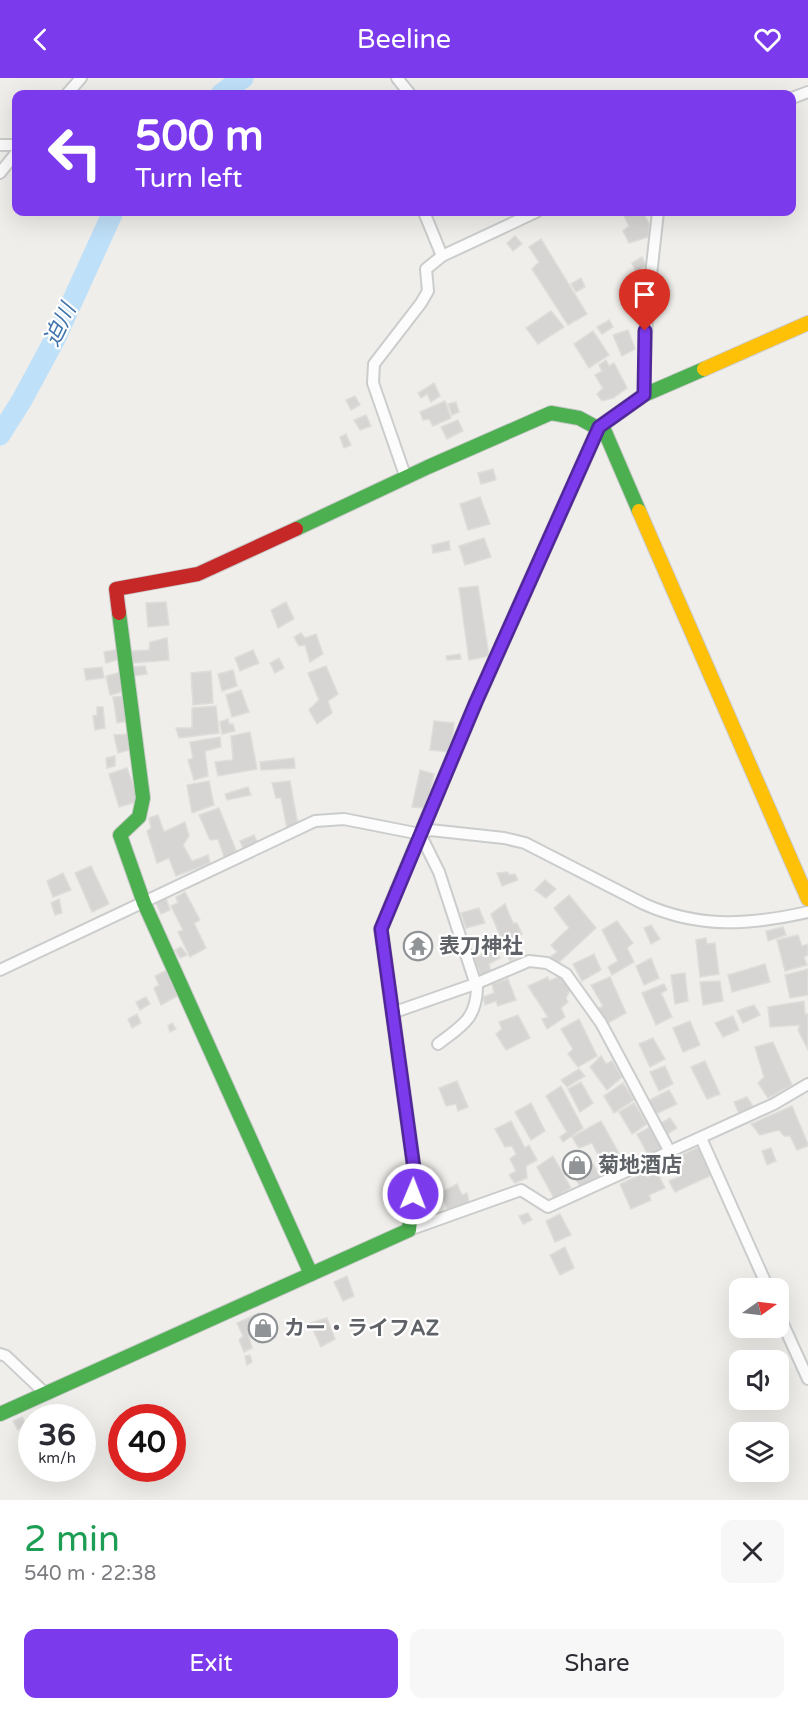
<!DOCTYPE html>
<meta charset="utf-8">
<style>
body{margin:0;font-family:"Varela Round","Noto Sans JP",sans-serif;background:#f7f7f7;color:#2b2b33;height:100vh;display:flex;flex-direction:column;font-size:22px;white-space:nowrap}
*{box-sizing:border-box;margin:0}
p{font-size:20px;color:#7c7c81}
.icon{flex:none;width:33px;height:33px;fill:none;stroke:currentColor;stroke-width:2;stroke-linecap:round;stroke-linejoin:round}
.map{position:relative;height:1422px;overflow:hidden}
.side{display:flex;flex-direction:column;background:#fff;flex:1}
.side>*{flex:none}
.banner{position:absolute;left:12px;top:12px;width:784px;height:126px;border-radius:12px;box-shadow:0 6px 24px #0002;background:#7c3aed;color:#fff;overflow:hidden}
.needle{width:39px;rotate:76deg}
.buttons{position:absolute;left:729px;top:1200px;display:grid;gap:12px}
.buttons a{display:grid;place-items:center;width:60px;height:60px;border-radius:12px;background:#fff;box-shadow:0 6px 24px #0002;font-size:30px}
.speed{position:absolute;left:18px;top:1326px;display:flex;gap:12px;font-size:30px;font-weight:700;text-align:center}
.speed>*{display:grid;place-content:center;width:78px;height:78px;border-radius:50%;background:#fff;box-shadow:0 6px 24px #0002;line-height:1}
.speed small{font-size:15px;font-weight:400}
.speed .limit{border:9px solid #d22;background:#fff;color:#111}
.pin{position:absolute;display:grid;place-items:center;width:51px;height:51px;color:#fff;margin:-62px -26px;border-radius:50% 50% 50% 0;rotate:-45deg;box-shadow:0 0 6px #0007}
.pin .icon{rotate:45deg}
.me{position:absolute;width:66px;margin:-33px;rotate:1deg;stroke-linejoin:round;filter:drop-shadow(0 0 4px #0008)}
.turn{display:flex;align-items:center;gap:21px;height:126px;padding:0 24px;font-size:27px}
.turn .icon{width:78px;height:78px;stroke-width:2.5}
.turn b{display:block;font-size:42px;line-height:51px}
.round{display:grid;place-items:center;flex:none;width:63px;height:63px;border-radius:12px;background:#f7f7f7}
.overview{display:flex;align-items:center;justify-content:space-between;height:102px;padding:0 24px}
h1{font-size:36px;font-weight:600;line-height:45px;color:#1e9e55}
.primary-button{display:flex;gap:12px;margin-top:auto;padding:12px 24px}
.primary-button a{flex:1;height:69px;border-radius:12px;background:#7c3aed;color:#fff;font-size:24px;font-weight:600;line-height:69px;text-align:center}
.primary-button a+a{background:#f7f7f7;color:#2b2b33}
header{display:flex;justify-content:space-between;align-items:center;height:78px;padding:0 24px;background:#7c3aed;color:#fff;font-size:27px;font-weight:600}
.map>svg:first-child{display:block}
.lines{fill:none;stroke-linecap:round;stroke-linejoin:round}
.river{stroke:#bfe0f9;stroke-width:21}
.building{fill:#d6d5d3;stroke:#deddd9;stroke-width:1.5}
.street-casing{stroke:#cbcccc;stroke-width:14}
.fast-casing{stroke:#cacacb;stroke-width:16}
.slow-casing{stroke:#cacacb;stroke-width:16}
.jam-casing{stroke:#cacacb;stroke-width:16}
.street{stroke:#fdfcfc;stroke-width:10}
.fast{stroke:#4caf50;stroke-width:14}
.slow{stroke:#ffc107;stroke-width:14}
.jam{stroke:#c62828;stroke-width:14}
.route-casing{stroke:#51269a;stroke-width:15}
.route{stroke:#7c3aed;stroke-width:10}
.labels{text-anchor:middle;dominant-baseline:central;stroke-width:4.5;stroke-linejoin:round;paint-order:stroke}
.poi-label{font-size:21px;font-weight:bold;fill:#5f6368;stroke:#fff;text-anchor:start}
.water-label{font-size:22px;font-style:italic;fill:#4174aa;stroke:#fff}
</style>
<header><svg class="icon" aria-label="back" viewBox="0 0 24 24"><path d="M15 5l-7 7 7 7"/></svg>Beeline<svg class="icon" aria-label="heart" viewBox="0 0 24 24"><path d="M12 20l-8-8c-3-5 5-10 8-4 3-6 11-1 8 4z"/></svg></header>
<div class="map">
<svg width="808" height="1422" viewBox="0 0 808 1422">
<rect width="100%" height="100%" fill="#efeeea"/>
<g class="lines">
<g class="river">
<polyline points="221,16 243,0"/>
<polyline points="0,357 22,322 56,259 113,134"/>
</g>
</g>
<g class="building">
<polygon points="622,134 643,134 649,146 648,159 629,165 623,153 629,148"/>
<polygon points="515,158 522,166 513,173 507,165"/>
<polygon points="541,161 587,236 568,247 532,191 539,184 529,169"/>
<polygon points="642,179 646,187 636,194 632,185"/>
<polygon points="581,200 585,209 576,214 571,206"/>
<polygon points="551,233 564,249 538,266 526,250"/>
<polygon points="609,242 613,249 602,256 597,249"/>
<polygon points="628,252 635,271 622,278 613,257"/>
<polygon points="593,253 609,277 589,290 574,266"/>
<polygon points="606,282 609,288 614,285 627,310 613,320 602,323 597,316 603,310 595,297 602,293 599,287"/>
<polygon points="434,305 440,318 431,324 427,316 421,320 418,315"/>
<polygon points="355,318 360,327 351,332 346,322"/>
<polygon points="445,323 451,340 433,348 429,341 423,342 420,334"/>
<polygon points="456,324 459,334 452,337 448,326"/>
<polygon points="366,337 371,348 360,352 354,342"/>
<polygon points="458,342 463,353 447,361 441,349"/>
<polygon points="346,356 351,367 344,370 340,359"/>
<polygon points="493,391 496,402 481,406 478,395"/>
<polygon points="480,419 490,446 468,452 460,426"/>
<polygon points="484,460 491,479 465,487 459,468"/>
<polygon points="449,463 450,472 433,475 432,467"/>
<polygon points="478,508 489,578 469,582 459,510"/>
<polygon points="166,524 169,547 148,549 146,525"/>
<polygon points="286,524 294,541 278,550 271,532"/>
<polygon points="301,555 305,560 316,556 323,576 310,584 305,567 299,568 294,559"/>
<polygon points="167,560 169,582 133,585 131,573 149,572 150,564"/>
<polygon points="119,571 121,581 106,585 104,574"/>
<polygon points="253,572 259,585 240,593 235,580"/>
<polygon points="460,576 461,581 447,582 446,578"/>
<polygon points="279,580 284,590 275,595 270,585"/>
<polygon points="145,588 147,596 132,598 131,589"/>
<polygon points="326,588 338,616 328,623 332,635 317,646 309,632 319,622 308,595"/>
<polygon points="102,589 104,600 86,602 84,591"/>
<polygon points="233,592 237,608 222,613 218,596"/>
<polygon points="211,593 213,625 193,627 191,595"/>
<polygon points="122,594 125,613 110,617 106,598"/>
<polygon points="241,612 249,634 232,639 226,617"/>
<polygon points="125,618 130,643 117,645 113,619"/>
<polygon points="216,628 219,655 179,660 176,650 192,650 192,630"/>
<polygon points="97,629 103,629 105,650 95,652 93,638 97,637"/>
<polygon points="228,641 229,646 233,646 235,653 222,656 220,644"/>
<polygon points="434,643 454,645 451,674 430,672"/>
<polygon points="250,654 257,691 218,698 215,684 233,682 231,658"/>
<polygon points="128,656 129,672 118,675 114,657"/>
<polygon points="220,659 221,669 205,673 208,698 194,702 188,682 193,680 190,664"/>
<polygon points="115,678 115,688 107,690 106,680"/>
<polygon points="294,680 295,690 261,692 260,684"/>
<polygon points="127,690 139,723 119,729 109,696"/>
<polygon points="420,692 434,696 426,730 412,729"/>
<polygon points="209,703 214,727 192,735 187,707"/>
<polygon points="290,703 298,747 287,750 281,720 276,720 272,705"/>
<polygon points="248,709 251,717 227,722 225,716"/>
<polygon points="219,730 237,775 225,781 218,761 210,762 199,737"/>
<polygon points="158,737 164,754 185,744 189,758 183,767 192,783 208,777 210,785 176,798 169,780 157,785 147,753 151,750 149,740"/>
<polygon points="254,757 259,767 244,773 240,763"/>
<polygon points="91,788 109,826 92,834 75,795"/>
<polygon points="508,794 509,797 515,796 518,802 502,808 497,795"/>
<polygon points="63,795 71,812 53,819 47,803"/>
<polygon points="545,802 556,811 546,820 535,812"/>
<polygon points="185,814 200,842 194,845 206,870 190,879 178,854 183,852 171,828 178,825 176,819"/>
<polygon points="569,817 596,850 557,886 549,880 557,874 551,867 569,850 554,830"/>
<polygon points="166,820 170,832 161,836 156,825"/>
<polygon points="59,821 62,835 55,837 51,825"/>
<polygon points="505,826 513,845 517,845 522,856 512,862 517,879 510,883 491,836"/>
<polygon points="479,830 485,845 466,850 461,835"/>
<polygon points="617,843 633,865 627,870 634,884 612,897 608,889 618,883 602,852"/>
<polygon points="651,847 660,861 651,866 644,850"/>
<polygon points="783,849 786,857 768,863 766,853"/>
<polygon points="798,857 802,868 808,866 808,877 804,879 807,887 785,893 777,862"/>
<polygon points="706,860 707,866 715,865 719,896 700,899 696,862"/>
<polygon points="181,869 187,877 180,880 175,872"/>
<polygon points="496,870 500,880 489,886 491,895 482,900 474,880"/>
<polygon points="594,876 601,892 582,903 573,886"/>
<polygon points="651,880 659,900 644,907 636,888"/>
<polygon points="765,886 770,904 732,914 728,897"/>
<polygon points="169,891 181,916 161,927 154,910 159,907 155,898"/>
<polygon points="808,891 808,917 790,920 785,897"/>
<polygon points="685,895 688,923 675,926 671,897"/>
<polygon points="561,898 570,912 566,920 568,924 561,930 565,939 547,951 542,941 548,939 528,908 548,899 549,903"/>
<polygon points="610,899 626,935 606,946 595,932 603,928 591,907"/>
<polygon points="508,901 516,922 498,928 496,923 485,927 483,919 494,915 492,906"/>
<polygon points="720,903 723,923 703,927 700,904"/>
<polygon points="664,906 667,912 661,915 672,939 656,947 642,915"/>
<polygon points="146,919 150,926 140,932 136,924"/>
<polygon points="804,923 805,936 808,936 808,972 798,952 800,947 770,949 768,929"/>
<polygon points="754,927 760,937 743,945 737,933"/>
<polygon points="137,936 141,945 132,950 128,941"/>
<polygon points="518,937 530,960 506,972 496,956 502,951 499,944"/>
<polygon points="733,938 739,952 723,959 715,945"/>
<polygon points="579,941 597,978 578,989 568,976 573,971 561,951"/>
<polygon points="690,943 700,967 683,974 673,950"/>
<polygon points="172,945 176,951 170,954 168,948"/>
<polygon points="653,960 665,981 650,989 639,966"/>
<polygon points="773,964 792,1007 768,1020 758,1005 764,999 755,969"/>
<polygon points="601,978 606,986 612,983 622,999 607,1012 590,989"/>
<polygon points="705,983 720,1016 707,1021 691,989"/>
<polygon points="665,988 673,1006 659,1013 650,994"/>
<polygon points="579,991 585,998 567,1009 561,1002"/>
<polygon points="457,1003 468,1029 458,1033 456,1026 446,1028 439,1010"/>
<polygon points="581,1004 593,1025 580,1034 568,1011"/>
<polygon points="623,1005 634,1022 614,1035 604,1018"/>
<polygon points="561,1008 583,1050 563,1064 560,1059 567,1054 546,1018"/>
<polygon points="669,1012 677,1026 656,1036 648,1023"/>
<polygon points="747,1019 754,1030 740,1038 734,1024"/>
<polygon points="531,1025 545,1053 531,1062 515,1034"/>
<polygon points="634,1025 647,1046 632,1056 619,1034"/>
<polygon points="792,1028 808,1066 808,1068 797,1072 790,1058 784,1058 779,1052 760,1057 751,1046"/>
<polygon points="670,1040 677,1050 666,1057 659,1046"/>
<polygon points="511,1043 525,1070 529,1067 537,1082 526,1088 527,1100 515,1105 509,1097 516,1093 510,1081 516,1076 512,1068 505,1069 495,1051"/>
<polygon points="601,1043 625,1086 608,1097 592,1065 579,1070 572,1059"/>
<polygon points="652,1048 663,1069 648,1077 637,1056"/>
<polygon points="699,1069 712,1097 675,1114 669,1103 680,1098 677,1088 685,1084 682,1077"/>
<polygon points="771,1070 776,1083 767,1087 762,1073"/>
<polygon points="553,1078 571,1110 554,1120 537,1089"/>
<polygon points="593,1086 600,1098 580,1109 574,1097"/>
<polygon points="655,1090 665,1110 649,1117 651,1122 631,1131 620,1106"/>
<polygon points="457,1106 462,1117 467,1115 469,1124 448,1132 440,1115"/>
<polygon points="528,1135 532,1142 523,1146 519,1138"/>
<polygon points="560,1136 571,1157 555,1164 546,1143"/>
<polygon points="565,1169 574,1190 560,1197 550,1177"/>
<polygon points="347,1198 354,1218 343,1223 334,1204"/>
<polygon points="259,1235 268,1252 249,1258 252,1270 244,1274 239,1262 243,1258 237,1245"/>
<polygon points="327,1240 335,1261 321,1269 310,1245"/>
<polygon points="250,1277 252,1284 247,1287 245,1278"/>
<polygon points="22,1339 27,1347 18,1352 13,1343"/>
</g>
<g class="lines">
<g class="street-casing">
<g id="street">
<polyline points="397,0 410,16"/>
<polyline points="67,16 81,0"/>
<polyline points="792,20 808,14"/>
<polyline points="0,67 16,67"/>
<polyline points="0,95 16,75"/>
<polyline points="424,134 442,178"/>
<polyline points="644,317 647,233 658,134"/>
<polyline points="406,400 373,305 374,286 421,225 428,213 426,191 442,178 536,134"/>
<path d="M420 756 430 752 504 760 525 765 644 826C700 851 750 847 808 834"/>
<path d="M0 892 315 743 344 741 420 756 439 794 477 910C476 942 461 948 438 966"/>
<polyline points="392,935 475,906 529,883 547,885 566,896 601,945 670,1074"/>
<polyline points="701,1060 768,1210"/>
<polyline points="409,1152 521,1112 548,1129 774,1026 808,1006"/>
<polyline points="778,1235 808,1301"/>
<polyline points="0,1276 6,1278 46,1316"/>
</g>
</g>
<g class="fast-casing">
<g id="fast">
<polyline points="296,451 428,389 551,335 579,340 605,354 639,433"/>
<polyline points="119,535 143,720 139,739 120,757 144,825 311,1196"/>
<polyline points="397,812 476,624 599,349 644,317 704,291"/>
<polyline points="0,1336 409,1152 415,1098 405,1025"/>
</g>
</g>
<g class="slow-casing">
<g id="slow">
<polyline points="704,291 808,245"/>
<polyline points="639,433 808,821"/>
</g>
</g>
<g class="jam-casing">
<g id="jam">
<polyline points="119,535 116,511 198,496 296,451"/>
<polyline points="397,812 381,851 405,1025"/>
</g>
</g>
<use href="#street" class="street"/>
<use href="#fast" class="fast"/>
<use href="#slow" class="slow"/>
<use href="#jam" class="jam"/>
</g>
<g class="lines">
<g class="route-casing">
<polyline id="route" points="413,1116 415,1098 381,851 476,624 599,349 644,317 645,253"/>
</g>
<use href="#route" class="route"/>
</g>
<defs>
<g id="temple-ring" transform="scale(1.5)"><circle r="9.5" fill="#fff" stroke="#919496" stroke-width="1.5"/><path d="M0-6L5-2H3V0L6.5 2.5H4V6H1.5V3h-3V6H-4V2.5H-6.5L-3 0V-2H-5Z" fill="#919496"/></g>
<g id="shop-ring" transform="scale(1.5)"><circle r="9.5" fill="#fff" stroke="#919496" stroke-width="1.5"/><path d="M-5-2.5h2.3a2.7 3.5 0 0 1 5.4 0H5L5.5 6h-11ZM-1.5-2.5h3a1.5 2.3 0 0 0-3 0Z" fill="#919496"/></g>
</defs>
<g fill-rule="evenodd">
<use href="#temple-ring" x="418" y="868"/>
<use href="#shop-ring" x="577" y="1087"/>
<use href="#shop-ring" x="263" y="1250"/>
</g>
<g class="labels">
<g class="poi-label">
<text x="439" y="868">表刀神社</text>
<text x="598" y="1087">菊地酒店</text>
<text x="284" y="1250">カー・ライフAZ</text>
</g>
<g class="water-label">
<text transform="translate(60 247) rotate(-64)">迫川</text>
</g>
</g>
</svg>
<div class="buttons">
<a><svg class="needle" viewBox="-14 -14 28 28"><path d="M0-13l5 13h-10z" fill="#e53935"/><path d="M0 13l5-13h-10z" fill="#7c7c81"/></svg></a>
<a><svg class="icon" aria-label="sound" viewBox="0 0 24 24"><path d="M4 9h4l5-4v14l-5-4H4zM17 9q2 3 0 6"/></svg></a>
<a><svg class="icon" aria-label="layers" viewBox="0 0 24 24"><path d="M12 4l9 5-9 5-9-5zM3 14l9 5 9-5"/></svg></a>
</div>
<div class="speed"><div>36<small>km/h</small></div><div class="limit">40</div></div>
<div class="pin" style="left:645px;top:253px;background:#d93025"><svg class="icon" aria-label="arrive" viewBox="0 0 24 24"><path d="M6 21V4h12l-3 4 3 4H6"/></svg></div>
<svg class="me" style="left:413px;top:1116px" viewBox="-20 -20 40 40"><circle r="17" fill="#7c3aed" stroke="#fff" stroke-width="3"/><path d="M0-11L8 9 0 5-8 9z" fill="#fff"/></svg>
<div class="banner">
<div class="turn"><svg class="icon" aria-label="left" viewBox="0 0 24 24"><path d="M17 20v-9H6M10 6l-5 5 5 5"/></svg><div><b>500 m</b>Turn left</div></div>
</div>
</div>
<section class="side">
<div class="overview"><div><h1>2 min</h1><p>540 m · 22:38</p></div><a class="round"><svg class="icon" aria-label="close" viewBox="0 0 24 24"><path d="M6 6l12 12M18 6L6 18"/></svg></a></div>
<div class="primary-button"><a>Exit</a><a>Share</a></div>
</section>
